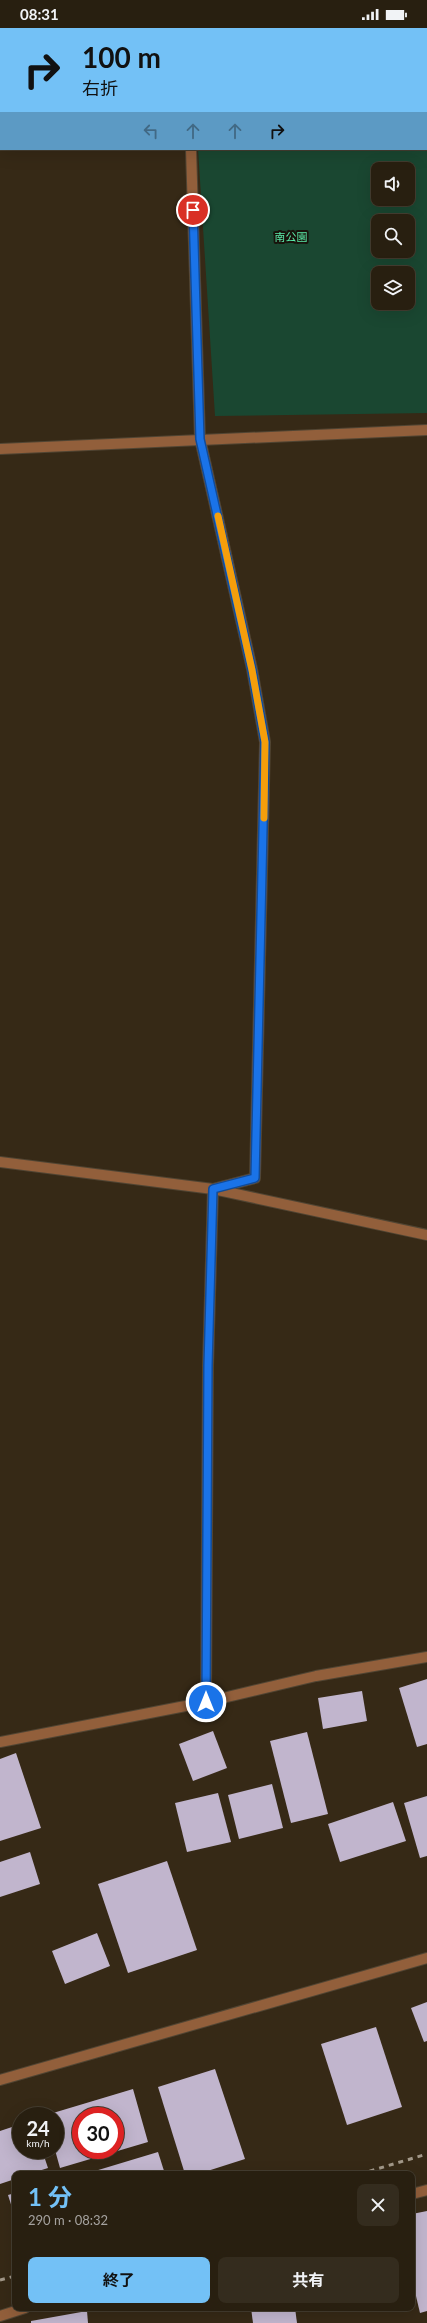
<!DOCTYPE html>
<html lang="ja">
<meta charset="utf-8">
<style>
body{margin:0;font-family:Lato,"Noto Sans JP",sans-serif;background:#342c1e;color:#f1f3f6;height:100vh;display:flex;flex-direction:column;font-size:15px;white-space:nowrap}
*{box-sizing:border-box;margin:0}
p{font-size:13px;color:#a5a29f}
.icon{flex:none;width:22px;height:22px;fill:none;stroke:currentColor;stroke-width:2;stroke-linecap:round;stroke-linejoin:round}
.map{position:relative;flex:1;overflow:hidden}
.side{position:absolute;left:12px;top:2143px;width:403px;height:140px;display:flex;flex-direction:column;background:#281f10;border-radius:8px;box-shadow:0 4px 16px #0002,0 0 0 1px #443d30}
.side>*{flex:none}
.banner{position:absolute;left:0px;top:0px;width:427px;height:122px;box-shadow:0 4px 16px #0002,0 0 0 1px #443d30;background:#73c1f6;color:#111;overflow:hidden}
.controls{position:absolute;left:371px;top:134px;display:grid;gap:8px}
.controls a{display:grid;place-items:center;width:44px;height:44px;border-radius:8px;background:#281f10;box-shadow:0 4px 16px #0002,0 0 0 1px #443d30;font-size:20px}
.speed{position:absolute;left:12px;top:2079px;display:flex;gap:8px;font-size:20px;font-weight:700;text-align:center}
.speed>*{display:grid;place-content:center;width:52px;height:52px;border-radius:50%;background:#281f10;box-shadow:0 4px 16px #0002,0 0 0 1px #443d30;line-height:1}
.speed small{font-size:10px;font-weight:400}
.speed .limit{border:6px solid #d22;background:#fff;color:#111}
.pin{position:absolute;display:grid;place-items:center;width:34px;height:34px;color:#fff;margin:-17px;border:2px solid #fff;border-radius:50%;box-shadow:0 1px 4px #0007}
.me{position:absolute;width:44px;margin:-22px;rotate:0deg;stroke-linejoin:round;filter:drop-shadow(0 0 3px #0008)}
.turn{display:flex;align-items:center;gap:14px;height:84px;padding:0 16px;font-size:18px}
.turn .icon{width:52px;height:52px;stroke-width:2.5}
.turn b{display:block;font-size:28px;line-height:34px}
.lanes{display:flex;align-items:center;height:38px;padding:0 16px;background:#0003;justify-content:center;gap:20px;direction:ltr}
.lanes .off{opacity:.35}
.round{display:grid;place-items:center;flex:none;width:42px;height:42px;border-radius:8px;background:#342c1e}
.head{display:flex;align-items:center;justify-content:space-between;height:68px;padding:0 16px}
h1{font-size:24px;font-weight:700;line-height:30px;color:#73c1f6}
.cta{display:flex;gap:8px;margin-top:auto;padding:8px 16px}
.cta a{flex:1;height:46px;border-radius:8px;background:#73c1f6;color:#111;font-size:16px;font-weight:700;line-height:46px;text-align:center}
.cta a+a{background:#342c1e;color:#f1f3f6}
.status{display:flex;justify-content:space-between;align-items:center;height:28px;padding:0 20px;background:#281f10;direction:ltr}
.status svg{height:11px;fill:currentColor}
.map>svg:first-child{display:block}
.green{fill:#1a4731;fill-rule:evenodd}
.building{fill:#c1b5cd;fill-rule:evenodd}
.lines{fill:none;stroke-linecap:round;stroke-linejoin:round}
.minor-casing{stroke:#514533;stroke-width:12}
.minor{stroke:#925f3b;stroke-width:10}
.rail{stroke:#a29889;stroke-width:3;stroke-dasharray:5 5;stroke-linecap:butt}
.route-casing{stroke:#114b97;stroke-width:10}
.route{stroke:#1a73e8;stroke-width:7}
.slow{stroke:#f59e0b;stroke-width:7}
.labels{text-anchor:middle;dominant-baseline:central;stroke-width:4;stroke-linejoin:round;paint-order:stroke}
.park-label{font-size:11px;fill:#5aeba9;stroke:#18130b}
</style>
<div class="status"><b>08:31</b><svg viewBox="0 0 49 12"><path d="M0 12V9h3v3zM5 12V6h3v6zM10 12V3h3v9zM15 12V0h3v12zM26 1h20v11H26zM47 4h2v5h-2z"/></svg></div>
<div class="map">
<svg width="427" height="2295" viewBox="0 0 427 2295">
<rect width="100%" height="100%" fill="#362916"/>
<path class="green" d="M190 0H427V385L215 388 198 121H426V1ZM378 141H408V171H378ZM378 193H408V223H378ZM378 245H408V275H378Z"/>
<g class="building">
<polygon points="427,1651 427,1716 417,1719 399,1660"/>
<polygon points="362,1663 367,1693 323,1701 318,1670"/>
<polygon points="213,1703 227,1740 193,1753 179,1716"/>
<polygon points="307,1704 328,1786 291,1795 270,1713"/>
<polygon points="16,1725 41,1800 0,1813 0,1731"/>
<polygon points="272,1756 283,1800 239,1811 228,1767"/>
<polygon points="218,1765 231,1814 187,1824 175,1775"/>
<polygon points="427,1768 427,1828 420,1830 404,1775"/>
<polygon points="393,1774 406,1813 340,1834 328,1796"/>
<polygon points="30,1824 40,1856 0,1869 0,1834"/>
<polygon points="167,1833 197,1922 128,1945 98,1856"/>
<polygon points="97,1905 110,1938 65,1956 52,1923"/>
<polygon points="427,1974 427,2013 424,2014 411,1980"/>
<polygon points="376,1999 402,2079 347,2097 321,2016"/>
<polygon points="215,2041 245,2131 198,2146 185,2146 158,2059"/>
<path d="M133 2061 148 2114 60 2140 55 2122V2088H43ZM81 2088H115V2122H81Z"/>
<polygon points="21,2096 21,2122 42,2122 48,2140 29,2146 15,2146 15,2151 0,2156 0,2103"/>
<polygon points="158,2124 165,2146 85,2146"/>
<polygon points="15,2165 15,2189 8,2167"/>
<polygon points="427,2183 427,2283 420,2285 412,2251 412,2186"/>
<polygon points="251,2280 295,2280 297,2295 253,2295"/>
<polygon points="87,2283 88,2295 31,2295 31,2293"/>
</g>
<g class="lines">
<g class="minor-casing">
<g id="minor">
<polyline points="187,0 187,1"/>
<polyline points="191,121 200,411 252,641 265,714 255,1150 213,1161"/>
<polyline points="0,421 427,402"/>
<polyline points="0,1134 213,1161 427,1207"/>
<polyline points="206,1674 208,1338 213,1161"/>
<polyline points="0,1714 206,1674 316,1648 427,1629"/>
<polyline points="0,2052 427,1930"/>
<polyline points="412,2166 427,2162"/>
<polyline points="0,2288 25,2280"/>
</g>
</g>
<use href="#minor" class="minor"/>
<g class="rail">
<polyline points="360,2146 427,2126"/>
<polyline points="0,2252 15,2248"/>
</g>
</g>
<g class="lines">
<g class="route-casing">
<polyline id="route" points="193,182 200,411 252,642 265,714 255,1150 213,1161 208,1338 206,1674"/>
</g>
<use href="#route" class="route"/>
<polyline class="slow" points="218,488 252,642 265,714 264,790"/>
</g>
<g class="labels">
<g class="park-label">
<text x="291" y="208">南公園</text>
</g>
</g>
</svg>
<div class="controls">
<a><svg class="icon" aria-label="sound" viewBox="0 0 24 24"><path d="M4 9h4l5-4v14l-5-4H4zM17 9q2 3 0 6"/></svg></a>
<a><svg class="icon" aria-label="search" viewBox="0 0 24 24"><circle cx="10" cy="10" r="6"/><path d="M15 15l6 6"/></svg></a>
<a><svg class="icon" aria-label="layers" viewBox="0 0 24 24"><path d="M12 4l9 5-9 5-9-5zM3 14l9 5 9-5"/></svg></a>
</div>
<div class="speed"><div>24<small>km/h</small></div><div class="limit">30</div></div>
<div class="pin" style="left:193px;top:182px;background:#d93025"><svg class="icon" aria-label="arrive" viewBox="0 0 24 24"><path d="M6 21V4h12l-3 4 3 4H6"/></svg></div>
<svg class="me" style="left:206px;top:1674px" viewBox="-20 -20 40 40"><circle r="17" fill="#1a73e8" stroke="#fff" stroke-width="3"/><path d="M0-11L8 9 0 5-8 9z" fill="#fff"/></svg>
<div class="banner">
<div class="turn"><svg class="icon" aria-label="right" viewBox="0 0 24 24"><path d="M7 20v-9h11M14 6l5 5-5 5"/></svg><div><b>100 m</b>右折</div></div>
<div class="lanes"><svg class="icon off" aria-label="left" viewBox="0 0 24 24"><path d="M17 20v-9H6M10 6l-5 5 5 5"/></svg><svg class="icon off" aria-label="ahead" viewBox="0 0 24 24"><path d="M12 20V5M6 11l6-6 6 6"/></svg><svg class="icon off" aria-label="ahead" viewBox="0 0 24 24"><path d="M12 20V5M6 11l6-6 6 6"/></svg><svg class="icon" aria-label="right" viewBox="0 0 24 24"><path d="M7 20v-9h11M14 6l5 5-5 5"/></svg></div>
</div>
<section class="side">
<div class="head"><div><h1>1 分</h1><p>290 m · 08:32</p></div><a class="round"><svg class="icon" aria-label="close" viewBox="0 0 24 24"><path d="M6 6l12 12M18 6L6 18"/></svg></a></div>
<div class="cta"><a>終了</a><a>共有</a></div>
</section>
</div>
